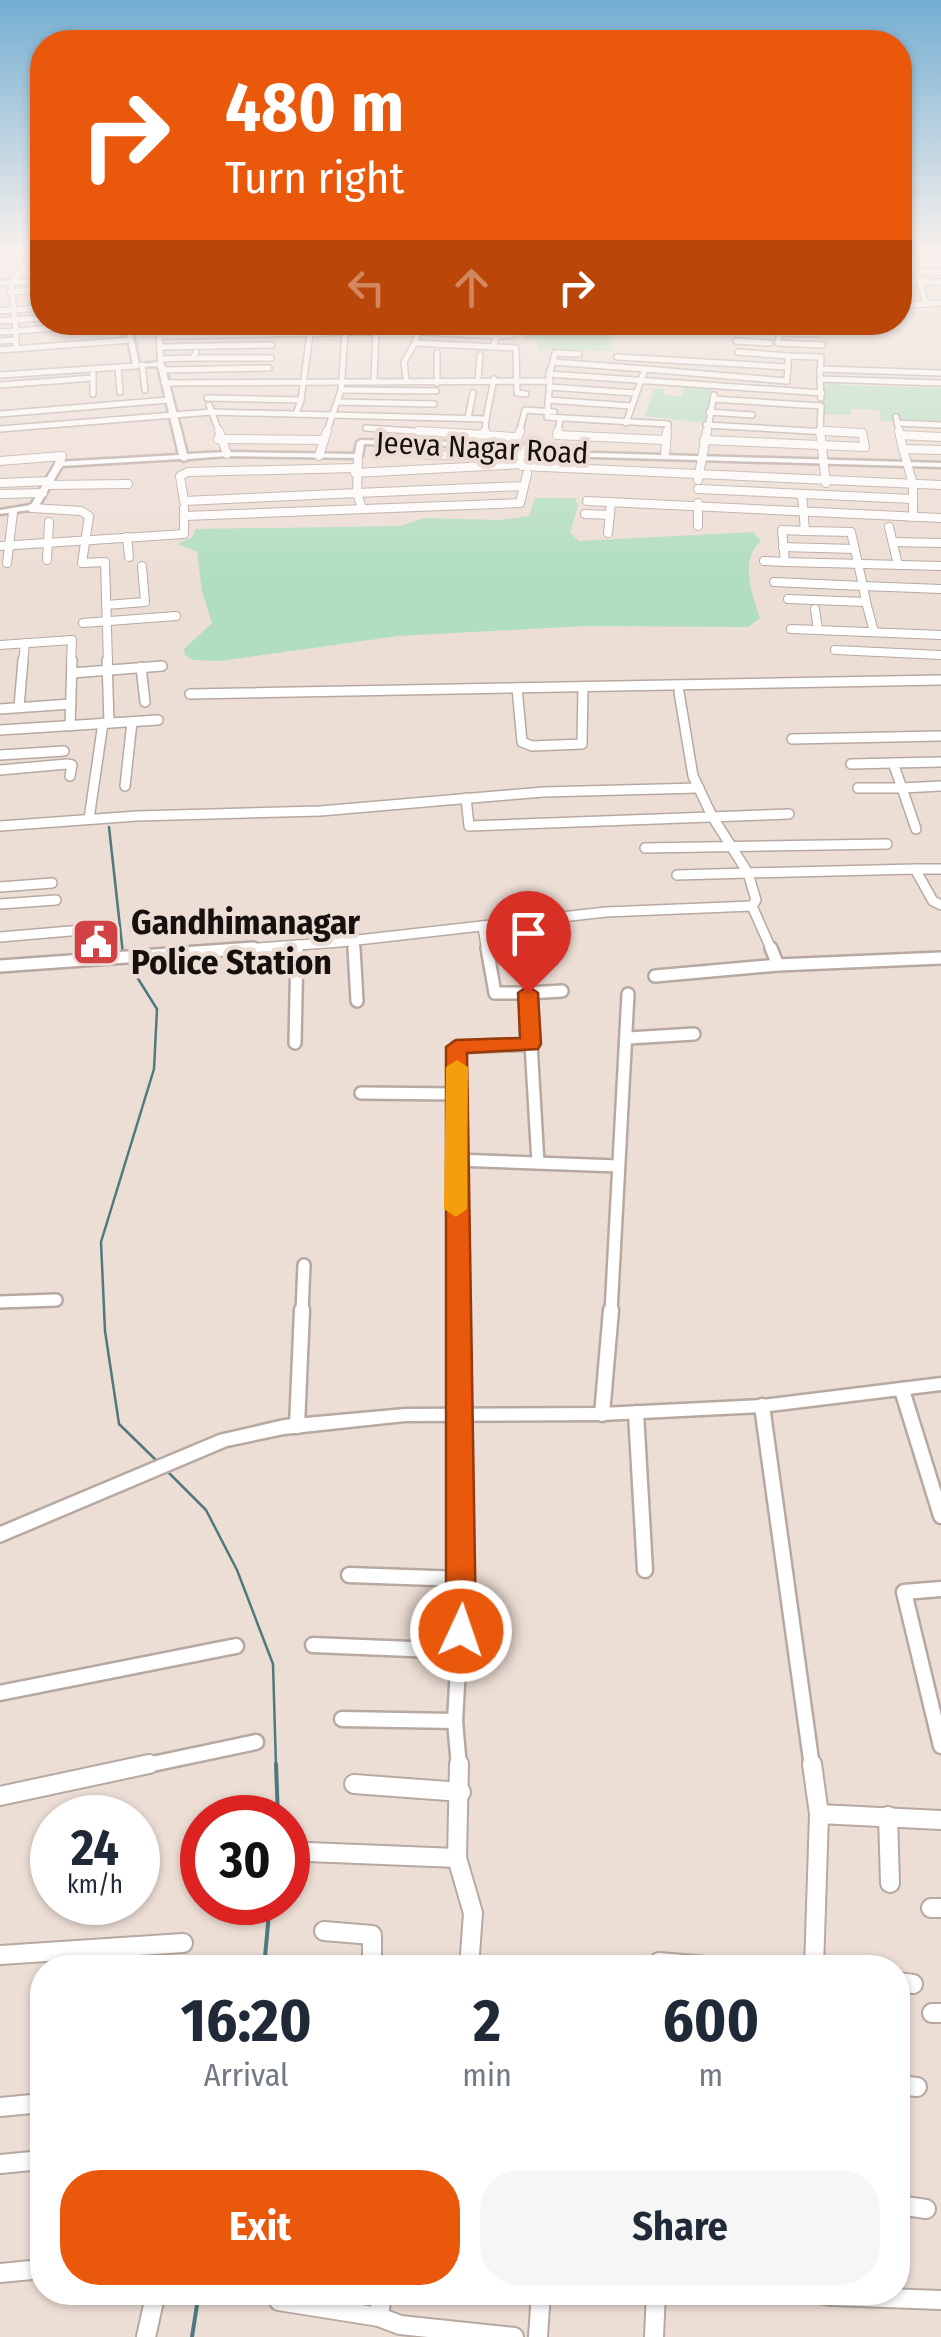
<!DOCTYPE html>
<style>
body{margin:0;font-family:"Fira Sans Condensed",sans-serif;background:#f6f6f7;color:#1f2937;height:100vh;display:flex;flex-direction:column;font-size:38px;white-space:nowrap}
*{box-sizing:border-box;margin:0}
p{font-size:32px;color:#747a83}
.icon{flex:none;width:55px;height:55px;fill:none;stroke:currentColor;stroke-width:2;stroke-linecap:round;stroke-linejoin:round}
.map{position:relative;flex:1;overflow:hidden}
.side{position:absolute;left:30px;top:1955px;width:880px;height:350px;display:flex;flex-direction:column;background:#fff;border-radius:40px;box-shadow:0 2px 8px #0004}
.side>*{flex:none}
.top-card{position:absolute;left:30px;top:30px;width:882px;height:305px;border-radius:40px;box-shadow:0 2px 8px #0004;background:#ea580c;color:#fff;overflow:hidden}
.speed{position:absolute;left:30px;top:1795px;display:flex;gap:20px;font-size:50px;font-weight:700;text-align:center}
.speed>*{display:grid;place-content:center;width:130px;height:130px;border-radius:50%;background:#fff;box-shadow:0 2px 8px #0004;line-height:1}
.speed small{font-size:25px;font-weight:400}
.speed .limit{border:15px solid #d22;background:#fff;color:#111}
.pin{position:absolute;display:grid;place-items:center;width:85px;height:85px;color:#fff;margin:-102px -42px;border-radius:50% 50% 50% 0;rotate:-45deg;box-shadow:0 0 10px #0007}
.pin .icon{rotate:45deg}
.me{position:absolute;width:110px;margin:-55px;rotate:3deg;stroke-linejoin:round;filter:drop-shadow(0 0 8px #0008)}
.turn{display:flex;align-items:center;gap:35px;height:210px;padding:0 30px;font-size:45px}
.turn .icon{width:130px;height:130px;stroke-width:2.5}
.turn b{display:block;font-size:70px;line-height:85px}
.lanes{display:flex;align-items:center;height:95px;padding:0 30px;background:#0003;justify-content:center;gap:50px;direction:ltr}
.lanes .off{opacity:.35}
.eta{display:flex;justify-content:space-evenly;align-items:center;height:170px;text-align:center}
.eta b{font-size:60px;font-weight:700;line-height:70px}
.primary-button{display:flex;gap:20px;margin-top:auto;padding:20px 30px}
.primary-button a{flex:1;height:115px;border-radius:40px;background:#ea580c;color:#fff;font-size:40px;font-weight:700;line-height:115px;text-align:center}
.primary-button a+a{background:#f6f6f7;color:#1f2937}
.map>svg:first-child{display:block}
.green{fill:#b1debf}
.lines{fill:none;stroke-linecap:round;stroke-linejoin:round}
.stream-far1{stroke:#4f797f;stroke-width:2.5}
.stream{stroke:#4f797f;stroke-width:4}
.minor-far5-casing{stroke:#b7a9a1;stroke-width:8}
.minor-far4-casing{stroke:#b7a9a1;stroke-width:10}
.minor-far3-casing{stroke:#b7a9a1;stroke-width:12}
.minor-far2-casing{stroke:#b7a9a1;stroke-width:16}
.minor-far1-casing{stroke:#b7a9a1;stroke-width:19}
.minor-casing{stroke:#b7a9a1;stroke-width:22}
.tertiary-casing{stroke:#b7a9a1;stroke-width:5}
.secondary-casing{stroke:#b7a9a1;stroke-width:5}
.minor-far5{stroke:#fff;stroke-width:5}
.minor-far4{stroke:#fff;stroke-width:8}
.minor-far3{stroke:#fff;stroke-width:9}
.minor-far2{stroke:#fff;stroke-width:11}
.minor-far1{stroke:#fff;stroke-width:14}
.minor{stroke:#fff;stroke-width:18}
.tertiary{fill:#fff;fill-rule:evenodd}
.secondary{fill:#fff;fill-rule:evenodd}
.route{fill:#ea580c;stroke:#983908;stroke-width:2.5}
.slow{fill:#f59e0b}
.labels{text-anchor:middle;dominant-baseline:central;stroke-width:9;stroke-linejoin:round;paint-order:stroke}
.far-street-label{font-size:30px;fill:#16110e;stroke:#edded5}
.poi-label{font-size:35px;font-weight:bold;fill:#16110e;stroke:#edded5;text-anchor:start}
</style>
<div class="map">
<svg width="941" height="2337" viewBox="0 0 941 2337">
<rect width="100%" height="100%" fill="#edded5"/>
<g class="green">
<polygon points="520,323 611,323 612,351 537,350 538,340 523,340 526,332 517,331"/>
<polygon points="823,380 838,381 840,385 941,388 941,423 881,421 879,410 851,409 850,415 823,414"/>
<polygon points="686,384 713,386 705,423 645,416 654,389 664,389 663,395 682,396"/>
<path d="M535 498H575L578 506 570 533 579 541 753 532 761 541C739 560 752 594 760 618L748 627 586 626 398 636 220 661 193 660 185 655 184 649 212 623 202 591 197 552 178 544 192 537 196 529 400 526 424 518 501 520 529 516Z"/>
</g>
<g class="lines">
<g class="stream-far1">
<polyline points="109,827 123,954"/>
<polyline points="127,961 157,1009 154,1069 101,1242 105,1331 119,1424 159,1463"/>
<polyline points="165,1469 206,1510 237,1570 273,1664 276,1767"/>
</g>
<g class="stream">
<polyline points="276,1764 278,1818"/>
<polyline points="264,1968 270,1902"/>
<polyline points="192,2337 199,2292"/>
</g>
<g class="minor-far5-casing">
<g id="minor-far5">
<polyline points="38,250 11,283 16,331 124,322"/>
<polyline points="910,250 926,304 941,303"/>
<polyline points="900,253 941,255"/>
<polyline points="900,262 941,264"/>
<polyline points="914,271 941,272"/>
<polyline points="900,281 941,282"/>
<polyline points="10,292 42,290"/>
<polyline points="900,305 926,304"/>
<polyline points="0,311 42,308"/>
<polyline points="0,321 42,318"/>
<polyline points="781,322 778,343 822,345"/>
<polyline points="794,322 816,323"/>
<polyline points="0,332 16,331 16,349"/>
<polyline points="779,333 818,334"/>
<polyline points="497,336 511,335 515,322"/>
<polyline points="0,341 16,340"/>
<polyline points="736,341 770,343"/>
<polyline points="415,343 418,333 424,332 497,336 493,347"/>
<polyline points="160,347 272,345"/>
<polyline points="0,350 131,340"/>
<polyline points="738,352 788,356 788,367"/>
<polyline points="437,353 437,383"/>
<polyline points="788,356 821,357 820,375"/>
<polyline points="617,357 788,367 787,378"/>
<polyline points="193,358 271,358"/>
<polyline points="160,359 193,358 196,352"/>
<polyline points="553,362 555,353 579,354"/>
<polyline points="161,364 159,336 376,332 374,379"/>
<polyline points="142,365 145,390"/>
<polyline points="118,367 120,392"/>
<polyline points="645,369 787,381"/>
<polyline points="820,369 941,373"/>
<polyline points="162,370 269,368"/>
<polyline points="93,373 93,394"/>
<polyline points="549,374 553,362 645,369 626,423"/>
<polyline points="0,375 136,366"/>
<polyline points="406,379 404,362 415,343 516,348 517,393 526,394"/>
<polyline points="478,379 480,355"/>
<polyline points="550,381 549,374 822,393"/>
<polyline points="164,383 550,381 547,417 668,424 667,434"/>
<polyline points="0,385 93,378"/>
<polyline points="549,387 635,393"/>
<polyline points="341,390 436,391"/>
<polyline points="207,398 301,400 296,414"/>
<polyline points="821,398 820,379 941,383"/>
<polyline points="713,399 821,406 820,434"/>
<polyline points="301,400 310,334"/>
<polyline points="548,400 631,406"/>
<polyline points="339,402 434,404"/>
<polyline points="209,405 220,434"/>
<polyline points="709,412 752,415"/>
<polyline points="0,414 168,400"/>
<polyline points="896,417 900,434"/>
<polyline points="468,418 473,393"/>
<polyline points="486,419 494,379"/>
<polyline points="897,423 941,425"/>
<polyline points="706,425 862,434"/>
<polyline points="366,428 462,434"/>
<polyline points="0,429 211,412 486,419 485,434"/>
<polyline points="326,434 341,390 345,333"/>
<polyline points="519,434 525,410 554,412"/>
<polyline points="557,434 560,420"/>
<polyline points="707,434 714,395"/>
</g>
</g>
<g class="minor-far4-casing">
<g id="minor-far4">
<polyline points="219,431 227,454"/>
<polyline points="419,431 485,435"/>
<polyline points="485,431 485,435 513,437 512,445"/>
<polyline points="558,431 557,435 665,440"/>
<polyline points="820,431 826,483"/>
<polyline points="899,431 903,449 941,450"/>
<polyline points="900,435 941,437"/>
<polyline points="513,437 518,437 520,431"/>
<polyline points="218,439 322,440"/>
<polyline points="704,440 865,447 862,433 825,431"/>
<polyline points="428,443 427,455 521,456"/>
<polyline points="903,449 913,484 913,517"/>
<polyline points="665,454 667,431"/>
<polyline points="319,456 327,431"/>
<polyline points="358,456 357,493 524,486"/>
<polyline points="0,461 62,456 59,464"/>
<polyline points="522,466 941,485"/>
<polyline points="188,472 180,476 184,501 357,493 362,509"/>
<polyline points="188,472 355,468"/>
<polyline points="355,473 522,464"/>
<polyline points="698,480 707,431"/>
<polyline points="0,483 50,481"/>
<polyline points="47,485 128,484"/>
<polyline points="698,489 912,499"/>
<polyline points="0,494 43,493"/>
<polyline points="802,494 805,531 851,532 863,586 941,589"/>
<polyline points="587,501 941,518"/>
<polyline points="698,503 698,526"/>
<polyline points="32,508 81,511 89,516 82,563 105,562 108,663"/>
<polyline points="585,514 610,515"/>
<polyline points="185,516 520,503 527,474"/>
<polyline points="889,527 898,565"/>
<polyline points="805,531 782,530 785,562 941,566"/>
<polyline points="608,533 611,502"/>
<polyline points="127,537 129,557"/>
<polyline points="893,542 941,543"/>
<polyline points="0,546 184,534 184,508"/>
<polyline points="783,547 854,549"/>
<polyline points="47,560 49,522"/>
<polyline points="764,561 785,562"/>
<polyline points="7,563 13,512"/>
<polyline points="774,582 863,586 866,602 788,599"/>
<polyline points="866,602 874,632"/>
<polyline points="106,605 145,602 142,566"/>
<polyline points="815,609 818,630"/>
<polyline points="83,623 176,616"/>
<polyline points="791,629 941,635"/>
<polyline points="0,645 72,640 71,663"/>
<polyline points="835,650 941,655"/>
<polyline points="23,663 25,643"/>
</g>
</g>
<g class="minor-far3-casing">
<g id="minor-far3">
<polyline points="107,660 109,723"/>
<polyline points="141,667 145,702"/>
<polyline points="72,673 162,666"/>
<polyline points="517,688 522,742 532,746 582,744 583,687"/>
<polyline points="679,692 693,776 712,816 748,873"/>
<polyline points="190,694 941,680"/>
<polyline points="19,707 23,660"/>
<polyline points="0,709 71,704"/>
<polyline points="70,726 72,660"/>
<polyline points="0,730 158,720"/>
<polyline points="792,739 941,736"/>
<polyline points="0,755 64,751"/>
<polyline points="941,762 893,763 902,788 941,786"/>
<polyline points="851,764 893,763"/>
<polyline points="0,770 67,764 72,765 70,776"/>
<polyline points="125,786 132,722"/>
<polyline points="858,788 902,788 916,829"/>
<polyline points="466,798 469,826 789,814"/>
<polyline points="89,819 103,723"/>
<polyline points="0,826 137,816 320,811 543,792 699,788"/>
<polyline points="645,848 887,844"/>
<polyline points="915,869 941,869"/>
<polyline points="677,875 748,873"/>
<polyline points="0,887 52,883"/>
<polyline points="0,904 56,900"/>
<polyline points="752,906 756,900 748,873 915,869 933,901 941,905"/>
<polyline points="483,927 487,951"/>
<polyline points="0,937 82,930"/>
<polyline points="354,941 354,951"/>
<polyline points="218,951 340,942 606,912 752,906 772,951"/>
<polyline points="297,951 297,945"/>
</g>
</g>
<g class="minor-far2-casing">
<g id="minor-far2">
<polyline points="354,948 357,1001"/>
<polyline points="771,948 778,965 941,958"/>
<polyline points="0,966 253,948"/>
<polyline points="655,976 778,965"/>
<polyline points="528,993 562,991"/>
<polyline points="629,1038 694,1034"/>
<polyline points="295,1043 297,948"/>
<polyline points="531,1044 538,1163"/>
<polyline points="361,1093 458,1094"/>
<polyline points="456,1160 618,1166"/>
<polyline points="0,1302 56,1300"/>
<polyline points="302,1312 304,1265"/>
<polyline points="457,1312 456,1047 531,1044 528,993 495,993 487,948"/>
<polyline points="611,1312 628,994"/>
</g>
</g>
<g class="minor-far1-casing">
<g id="minor-far1">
<polyline points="457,1310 463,1579 455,1721 459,1767"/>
<polyline points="902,1390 941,1516"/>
<polyline points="762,1406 812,1767"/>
<polyline points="636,1413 645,1570"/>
<polyline points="602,1414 611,1310"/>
<polyline points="297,1426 302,1310"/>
<polyline points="349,1575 463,1579"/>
<polyline points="941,1589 904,1592 941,1746"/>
<polyline points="313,1645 460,1651"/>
<polyline points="0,1693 236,1646"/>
<polyline points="342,1719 455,1721"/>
<polyline points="138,1767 256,1742"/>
</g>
</g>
<g class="minor-casing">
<g id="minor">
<polyline points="459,1764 457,1858 473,1913 469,1968"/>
<polyline points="812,1764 819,1814 941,1820"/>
<polyline points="354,1784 461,1792"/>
<polyline points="0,1796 149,1764"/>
<polyline points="888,1816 890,1883"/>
<polyline points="308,1852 457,1858"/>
<polyline points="931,1908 941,1908"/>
<polyline points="324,1931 372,1935 372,1968"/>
<polyline points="0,1955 183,1943"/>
<polyline points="659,1968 659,1962 730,1968"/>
<polyline points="814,1968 819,1814"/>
<polyline points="898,1982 913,1984"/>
<polyline points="932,2013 941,2013"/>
<polyline points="898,2085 917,2087"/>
<polyline points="0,2107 42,2103"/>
<polyline points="0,2164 42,2160"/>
<polyline points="898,2205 926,2209"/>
<polyline points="0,2273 42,2269"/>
<polyline points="382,2292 379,2317 400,2325 514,2337"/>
<polyline points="805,2292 832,2296"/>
<polyline points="832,2292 832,2296 941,2300"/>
<polyline points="279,2301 379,2317"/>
<polyline points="146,2337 156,2292"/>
<polyline points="538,2337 541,2292"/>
<polyline points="654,2337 656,2292"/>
</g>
</g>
<g class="tertiary-casing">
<g id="tertiary">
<polygon points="124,322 130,322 139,364 161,362 164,364 187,454 227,452 355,454 357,442 361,440 512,443 524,444 526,451 941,463 941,467 523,455 520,455 518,448 512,447 364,444 362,456 358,458 227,456 188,459 184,461 180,459 62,466 37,509 0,514 0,510 31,505 56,462 179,455 158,366 134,367"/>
<polygon points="941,1378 941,1390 762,1412 602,1420 405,1421 284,1434 227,1446 0,1542 0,1527 219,1435 284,1420 405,1409 602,1408 762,1400"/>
</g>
</g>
<g class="secondary-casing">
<polygon id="secondary" points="42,279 42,283 0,285 0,281"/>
</g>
<use href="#minor-far5" class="minor-far5"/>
<use href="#minor-far4" class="minor-far4"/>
<use href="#minor-far3" class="minor-far3"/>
<use href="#minor-far2" class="minor-far2"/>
<use href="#minor-far1" class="minor-far1"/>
<use href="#minor" class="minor"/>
<use href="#tertiary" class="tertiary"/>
<use href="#secondary" class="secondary"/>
</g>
<linearGradient id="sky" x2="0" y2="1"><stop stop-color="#74aed2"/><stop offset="0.43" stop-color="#f7f0ec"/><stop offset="1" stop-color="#f7f0ec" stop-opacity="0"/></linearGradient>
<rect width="941" height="577" fill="url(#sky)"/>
<polygon class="route" points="528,986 538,993 541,1044 538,1049 467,1053 476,1631 471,1641 461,1645 451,1641 446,1631 446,1047 456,1040 520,1038 518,993"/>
<polygon class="slow" points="457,1060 468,1067 467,1209 456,1217 444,1209 446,1067"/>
<defs>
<g id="civic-square" transform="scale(2.5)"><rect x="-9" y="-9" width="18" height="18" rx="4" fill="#d24245" stroke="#edded5"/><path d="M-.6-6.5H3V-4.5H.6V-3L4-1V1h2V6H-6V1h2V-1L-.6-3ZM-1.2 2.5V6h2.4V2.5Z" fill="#fff"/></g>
</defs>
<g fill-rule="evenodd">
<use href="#civic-square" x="96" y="942"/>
</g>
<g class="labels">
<g class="far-street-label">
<text transform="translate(482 448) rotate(3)">Jeeva Nagar Road</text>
</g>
<g class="poi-label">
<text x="131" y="922">Gandhimanagar<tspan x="131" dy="40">Police Station</tspan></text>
</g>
</g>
</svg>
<div class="speed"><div>24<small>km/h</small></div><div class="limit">30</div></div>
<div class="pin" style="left:528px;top:993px;background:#d93025"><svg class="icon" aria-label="arrive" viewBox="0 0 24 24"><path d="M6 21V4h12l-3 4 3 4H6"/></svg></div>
<svg class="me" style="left:461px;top:1631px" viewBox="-20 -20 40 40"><circle r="17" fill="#ea580c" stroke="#fff" stroke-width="3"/><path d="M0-11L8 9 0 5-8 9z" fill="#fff"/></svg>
<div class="top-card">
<div class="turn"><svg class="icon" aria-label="right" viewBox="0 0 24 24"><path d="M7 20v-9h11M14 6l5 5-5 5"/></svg><div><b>480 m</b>Turn right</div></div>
<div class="lanes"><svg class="icon off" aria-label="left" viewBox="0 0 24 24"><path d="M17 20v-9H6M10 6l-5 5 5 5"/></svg><svg class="icon off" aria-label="ahead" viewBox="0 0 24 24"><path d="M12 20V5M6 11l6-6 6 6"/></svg><svg class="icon" aria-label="right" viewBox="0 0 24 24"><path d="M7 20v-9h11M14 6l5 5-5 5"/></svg></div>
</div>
<section class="side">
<div class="eta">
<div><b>16:20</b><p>Arrival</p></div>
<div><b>2</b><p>min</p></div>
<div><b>600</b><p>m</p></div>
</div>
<div class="primary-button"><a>Exit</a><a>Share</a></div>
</section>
</div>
